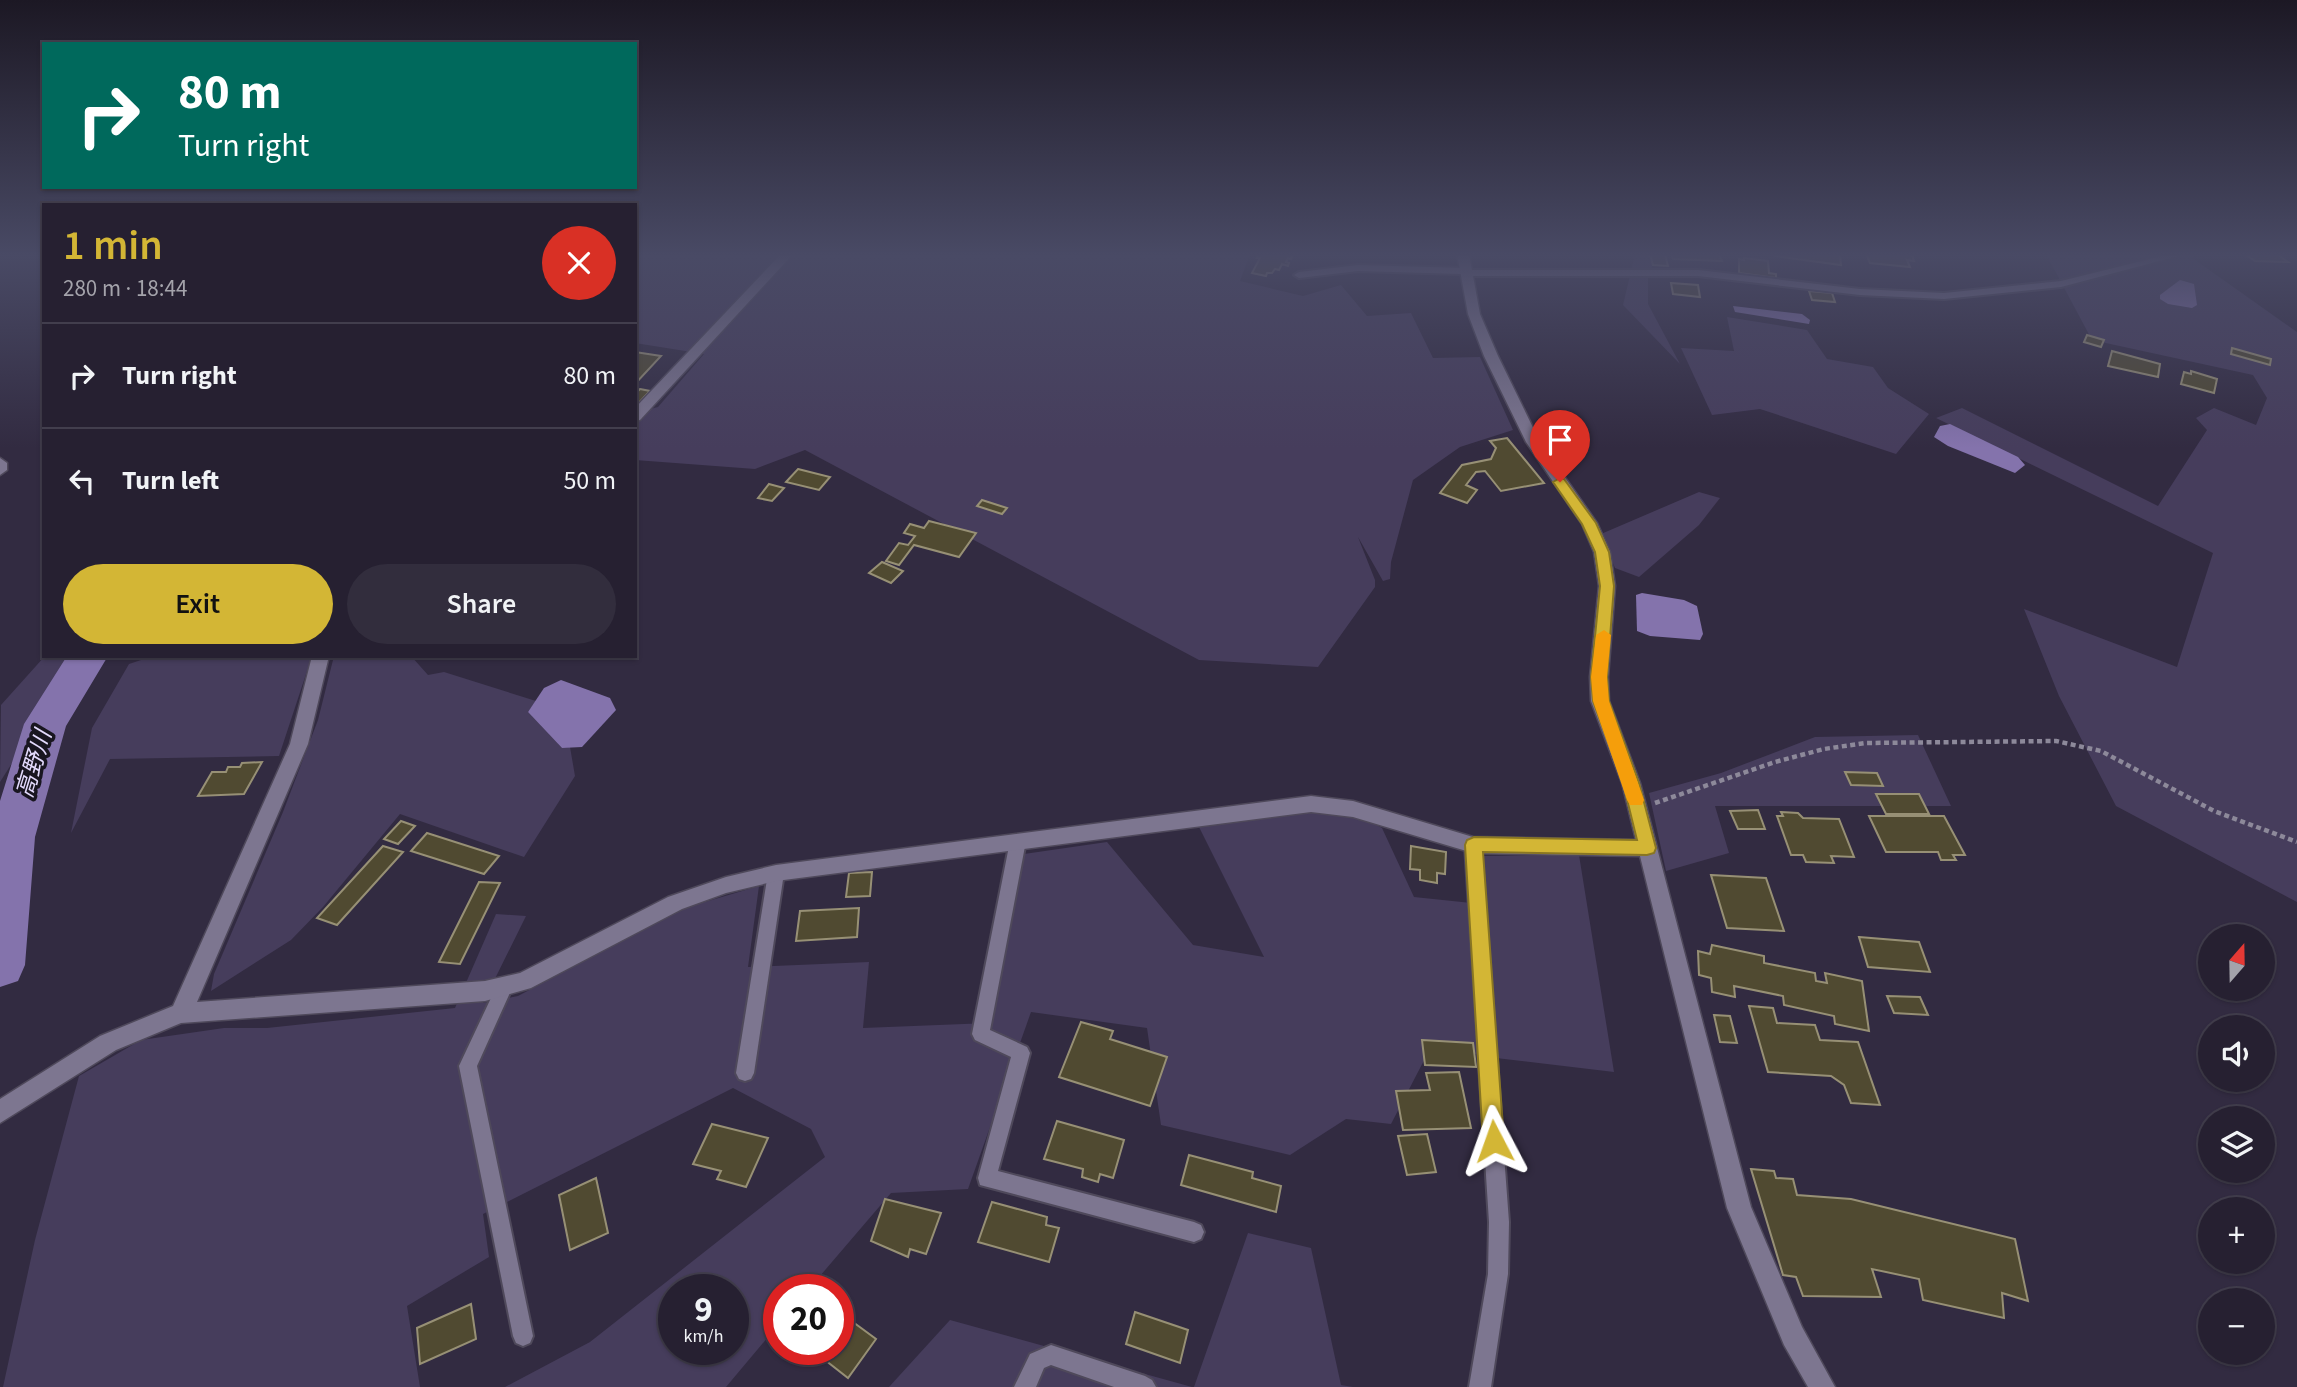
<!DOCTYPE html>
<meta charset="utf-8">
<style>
body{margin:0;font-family:"Source Sans 3","Noto Sans JP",sans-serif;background:#322d3d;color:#f1f3f6;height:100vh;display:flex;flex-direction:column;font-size:26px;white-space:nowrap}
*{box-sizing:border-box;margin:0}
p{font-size:23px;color:#a4a3ab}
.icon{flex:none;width:38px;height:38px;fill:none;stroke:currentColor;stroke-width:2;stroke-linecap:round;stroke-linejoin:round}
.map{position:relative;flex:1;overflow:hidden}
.sheet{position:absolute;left:42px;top:203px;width:595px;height:455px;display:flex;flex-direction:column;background:#262031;border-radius:0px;box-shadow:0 2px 5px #0004,0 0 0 2px #423e4d}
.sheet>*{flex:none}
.guide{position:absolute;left:42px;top:42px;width:595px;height:147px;border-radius:0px;box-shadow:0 2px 5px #0004,0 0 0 2px #423e4d;background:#00695c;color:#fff;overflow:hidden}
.needle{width:46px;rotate:20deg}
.buttons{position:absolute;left:2198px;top:924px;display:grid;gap:14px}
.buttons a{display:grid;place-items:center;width:77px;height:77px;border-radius:50%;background:#262031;box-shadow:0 2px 5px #0004,0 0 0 2px #423e4d;font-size:35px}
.speed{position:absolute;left:658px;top:1274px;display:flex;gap:14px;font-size:35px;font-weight:700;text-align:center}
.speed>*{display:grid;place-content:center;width:91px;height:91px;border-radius:50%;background:#262031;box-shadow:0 2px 5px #0004,0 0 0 2px #423e4d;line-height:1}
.speed small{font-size:18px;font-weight:400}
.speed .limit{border:10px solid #d22;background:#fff;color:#111}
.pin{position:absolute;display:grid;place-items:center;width:60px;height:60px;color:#fff;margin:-72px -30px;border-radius:50% 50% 50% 0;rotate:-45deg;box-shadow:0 0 7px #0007}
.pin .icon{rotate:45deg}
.me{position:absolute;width:77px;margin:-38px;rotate:356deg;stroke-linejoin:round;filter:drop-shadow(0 0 5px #0008)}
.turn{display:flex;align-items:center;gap:24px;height:147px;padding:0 21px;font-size:32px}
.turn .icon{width:91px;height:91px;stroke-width:2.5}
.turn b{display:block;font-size:49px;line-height:60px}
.round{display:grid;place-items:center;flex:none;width:74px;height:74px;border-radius:37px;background:#322d3d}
.headline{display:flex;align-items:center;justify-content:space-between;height:119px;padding:0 21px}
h1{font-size:42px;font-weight:600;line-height:52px;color:#d3b635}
.button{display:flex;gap:14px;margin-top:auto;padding:14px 21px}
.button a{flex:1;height:80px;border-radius:42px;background:#d3b635;color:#111;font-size:28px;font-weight:600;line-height:80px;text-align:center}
.button a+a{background:#322d3d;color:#f1f3f6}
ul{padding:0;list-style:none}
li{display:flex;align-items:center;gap:21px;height:105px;padding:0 21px;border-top:2px solid #423e4d}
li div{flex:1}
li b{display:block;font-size:26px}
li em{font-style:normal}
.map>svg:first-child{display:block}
.green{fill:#463d5c;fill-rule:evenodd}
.water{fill:#8473ac}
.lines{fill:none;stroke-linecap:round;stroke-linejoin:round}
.river{fill:#8473ac;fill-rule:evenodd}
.building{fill:#504a31;stroke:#979075;stroke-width:2}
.lane-casing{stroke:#4f495b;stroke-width:4}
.street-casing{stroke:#4f495b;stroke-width:3}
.path{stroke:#8d899a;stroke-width:4.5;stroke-dasharray:5 3.5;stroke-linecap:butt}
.lane{fill:#7d7690;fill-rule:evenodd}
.street{fill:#7d7690;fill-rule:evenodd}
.route{fill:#d3b635;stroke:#897622;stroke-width:2}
.slow{fill:#f59e0b}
.labels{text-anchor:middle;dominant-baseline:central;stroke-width:7;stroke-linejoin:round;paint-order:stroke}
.water-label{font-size:23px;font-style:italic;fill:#e4dbfd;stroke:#191620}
</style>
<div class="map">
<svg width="2297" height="1387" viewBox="0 0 2297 1387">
<rect width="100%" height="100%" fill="#322b41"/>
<g class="green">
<polygon points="635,254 1250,254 1240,281 1303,296 1341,285 1367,316 1411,313 1433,358 1480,357 1513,430 1460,447 1413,480 1391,562 1390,579 1383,581 1358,537 1375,580 1375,587 1318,667 1199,660 805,450 755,469 635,460 635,413 658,407 704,354 635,343"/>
<polygon points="1635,254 1658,254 1648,275 1648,304 1680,364 1623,305"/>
<polygon points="2046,254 2201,254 2191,257 2297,332 2297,902 2116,806 2059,696 2024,609 2177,667 2213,553 1936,418 1962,408 2158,506 2207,430 2196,418 2214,408 2256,425 2267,398 2253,375 2092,340"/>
<polygon points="1727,317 1807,330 1827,359 1873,367 1888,388 1929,414 1896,454 1760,409 1712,415 1681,348 1734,351"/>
<polygon points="1699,492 1720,498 1699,525 1639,577 1615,568 1601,534"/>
<polygon points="45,656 80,656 0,782 1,705"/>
<polygon points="153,656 312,656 279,756 110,759 71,833 92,728 129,664"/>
<polygon points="334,656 411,656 428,675 444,672 536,701 528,712 562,748 570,747 575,776 524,857 400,814 323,907 291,940 211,991 214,974 283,812 318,720"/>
<polygon points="1918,735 1951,806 1715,806 1729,853 1666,871 1649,793 1721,773 1815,737"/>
<path d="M1312 809 1356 814 1382 828 1414 897 1481 904 1477 856 1579 855 1614 1072 1496 1058 1432 1045 1391 1124 1346 1119 1290 1155 1161 1125 1147 1028 1031 1012 968 1189 891 1193 808 1290H779V1324L726 1387H505L590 1342 825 1157 811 1129 733 1088 483 1214 489 1257 407 1306 420 1387H3L35 1240 79 1076 141 1040 224 1028H267L455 1008 496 914 526 916 483 1003 518 996 681 909 759 886 748 967 869 962 863 1028 989 1023 1024 854 1107 842 1193 945 1264 957 1198 825ZM674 1290H733V1349H674Z"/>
<polygon points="1248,1233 1311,1248 1341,1385 1353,1387 1194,1387"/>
<polygon points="950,1320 1192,1387 889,1387"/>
</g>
<g class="water">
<polygon points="2180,280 2194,284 2197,305 2192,308 2168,304 2160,299 2160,295"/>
<polygon points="1733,306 1802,314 1810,320 1809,324 1735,312"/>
<polygon points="1950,424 2018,457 2025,465 2015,473 1948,446 1934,437 1940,426"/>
<polygon points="1642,593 1684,600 1697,606 1703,634 1700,640 1650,636 1637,631 1636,595"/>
<polygon points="561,680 610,698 616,710 582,747 562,748 528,712 544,688"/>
</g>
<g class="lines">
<polygon class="river" points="67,656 108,656 66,726 35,837 25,965 18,981 0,987 0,801 24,724"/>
</g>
<g class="building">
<polygon points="1259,254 1288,254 1293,255 1291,259 1288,258 1286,262 1289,263 1288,266 1282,264 1279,270 1275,269 1272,273 1267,273 1266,276 1252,273 1260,258 1257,258"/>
<polygon points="1650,254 1665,254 1668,266 1653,265"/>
<polygon points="1671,254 1719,254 1722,261 1673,259"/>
<polygon points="1775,254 1840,254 1841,265 1775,256"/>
<polygon points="1866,254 1912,255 1914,261 1907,260 1910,267 1870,263"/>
<polygon points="2245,254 2277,254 2288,262 2255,261"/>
<polygon points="1744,258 1768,261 1769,273 1776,274 1776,278 1739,273 1739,259 1744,260"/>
<polygon points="1671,283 1698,285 1700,297 1673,294"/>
<polygon points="1809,291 1832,293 1835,302 1812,300"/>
<polygon points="2087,335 2104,340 2101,347 2084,342"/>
<polygon points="2232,348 2271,359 2270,365 2231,354"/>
<polygon points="2112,351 2160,364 2158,377 2108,366"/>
<polygon points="635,352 661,356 635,384"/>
<polygon points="2191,371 2217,379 2214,393 2181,384 2184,372 2191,374"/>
<polygon points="640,389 650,391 635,407 635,394"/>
<polygon points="1507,438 1544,483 1501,491 1485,471 1476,472 1466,485 1477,490 1467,503 1440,493 1462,465 1491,459 1496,448 1490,441"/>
<polygon points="798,469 830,477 819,490 786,482"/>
<polygon points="769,484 784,488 772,501 758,498"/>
<polygon points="982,500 1007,508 1002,514 977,506"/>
<polygon points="929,521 976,533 959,557 914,545 899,565 886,561 899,543 908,545 915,536 904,533 910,524 924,528"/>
<polygon points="882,562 903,571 891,583 869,573"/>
<polygon points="262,762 244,794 198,796 212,772 226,772 228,767 240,767 242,763"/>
<polygon points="1845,772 1877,773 1883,786 1851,785"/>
<polygon points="1876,794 1919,794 1929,814 1886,814"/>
<polygon points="1758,810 1765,829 1738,829 1730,811"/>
<polygon points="1781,812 1798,813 1803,818 1839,819 1854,857 1831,856 1834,863 1806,862 1803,855 1791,855 1777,816 1783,816"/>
<polygon points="1869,816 1944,816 1965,855 1953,855 1956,860 1941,860 1938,852 1886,852"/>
<polygon points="401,821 415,826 398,844 384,839"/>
<polygon points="427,833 499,856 484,874 411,851"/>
<polygon points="383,846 403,852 337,925 317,918"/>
<polygon points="1411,846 1446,852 1445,874 1437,873 1437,883 1420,880 1420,870 1410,869"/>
<polygon points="872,872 870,896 846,897 849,873"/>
<polygon points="1711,875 1766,878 1784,931 1727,928"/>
<polygon points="479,882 500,883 460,964 439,962"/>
<polygon points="859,908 857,937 796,941 800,911"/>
<polygon points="1859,937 1919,942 1930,972 1868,967"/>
<polygon points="1712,945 1764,956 1764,963 1815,973 1816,981 1827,983 1825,973 1862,981 1869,1031 1835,1024 1834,1016 1784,1005 1783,996 1734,986 1735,997 1712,992 1711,978 1699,975 1698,951 1710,954"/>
<polygon points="1887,996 1920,997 1928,1015 1894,1013"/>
<polygon points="1749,1006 1773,1008 1777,1023 1815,1025 1820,1040 1858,1042 1880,1105 1851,1103 1844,1085 1831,1076 1768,1072"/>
<polygon points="1714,1015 1730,1016 1737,1043 1720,1042"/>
<polygon points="1081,1022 1113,1031 1110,1039 1167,1057 1150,1106 1059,1077"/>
<polygon points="1422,1040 1473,1043 1476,1067 1425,1065"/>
<polygon points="1459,1072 1471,1128 1403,1130 1396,1091 1430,1090 1426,1073"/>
<polygon points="1057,1121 1124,1140 1113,1178 1100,1174 1098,1182 1082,1177 1083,1169 1044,1159"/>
<polygon points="712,1124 768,1138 746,1187 717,1179 721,1171 693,1164"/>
<polygon points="1427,1134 1436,1172 1407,1175 1398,1136"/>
<polygon points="1189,1155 1253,1172 1252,1178 1281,1186 1276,1212 1181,1185"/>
<polygon points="1751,1169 1774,1171 1776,1178 1793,1179 1797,1195 1851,1199 2015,1239 2028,1301 2002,1293 2004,1318 1923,1300 1919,1279 1872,1269 1881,1297 1803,1296 1796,1277 1783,1275"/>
<polygon points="596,1178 608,1233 570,1250 559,1195"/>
<polygon points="885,1199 941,1213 926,1254 910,1249 908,1257 871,1241"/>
<polygon points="992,1202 1047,1217 1046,1225 1059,1228 1049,1262 978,1242"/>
<polygon points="471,1304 476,1339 420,1364 417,1328"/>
<polygon points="838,1311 876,1339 848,1378 811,1349 838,1349"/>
<polygon points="1135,1312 1188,1330 1180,1363 1126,1344"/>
</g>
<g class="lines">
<g class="lane-casing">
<g id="lane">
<polygon points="2170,254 2186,254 2061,287 1944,299 1860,295 1698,276 1466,276 1462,274 1358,271 1299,278 1294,275 1299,272 1358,265 1466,268 1470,270 1698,270 1860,289 1944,293 2061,281"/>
<polygon points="1018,835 1023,836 1026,841 990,1030 1027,1047 1030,1053 998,1171 1194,1222 1201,1225 1204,1232 1201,1239 1194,1242 980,1185 978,1178 1011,1057 975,1040 972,1034 1010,841 1013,836"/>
<polygon points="1473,839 1478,840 1481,845 1509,1222 1508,1274 1491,1387 1469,1387 1488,1274 1489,1222 1465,845 1468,840"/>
<polygon points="776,866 782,868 784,873 754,1073 751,1079 745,1081 739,1079 736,1073 768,873 770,868"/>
<polygon points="505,978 511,981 513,986 477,1066 533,1336 530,1343 523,1346 516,1343 513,1336 459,1066 499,981"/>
<polygon points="1051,1345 1145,1376 1152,1380 1156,1387 1114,1387 1051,1365 1044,1368 1036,1387 1014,1387 1030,1354"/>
</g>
</g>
<g class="street-casing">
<g id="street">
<polygon points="781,254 793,254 640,420 635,421 635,408"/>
<polygon points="1457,254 1469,254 1480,314 1498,356 1540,442 1597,523 1610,552 1615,586 1608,677 1609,701 1640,783 1751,1207 1802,1327 1835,1387 1808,1387 1784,1345 1727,1208 1640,856 1473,853 1353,817 1311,812 776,881 726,893 682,909 531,988 485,1001 181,1023 116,1050 0,1123 0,1099 100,1036 173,1006 290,744 312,656 329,656 308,744 197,1002 485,981 520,973 668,897 726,877 776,865 1311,796 1353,801 1473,837 1636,840 1622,783 1591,701 1590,677 1599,586 1594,552 1582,524 1526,442 1484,356 1468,314"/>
<polygon points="0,458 7,463 7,470 0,475"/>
</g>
</g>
<polyline class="path" points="1655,803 1775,762 1824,749 1865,743 2056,741 2101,751 2214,811 2297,842"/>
<use href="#lane" class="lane"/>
<use href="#street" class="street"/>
</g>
<linearGradient id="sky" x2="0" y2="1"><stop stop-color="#1c1824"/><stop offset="0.57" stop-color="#494a65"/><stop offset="1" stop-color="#494a65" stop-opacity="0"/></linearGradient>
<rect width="2297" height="448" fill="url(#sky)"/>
<polygon class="route" points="1560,478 1564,479 1596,523 1609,552 1614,586 1607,677 1609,701 1639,783 1656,848 1654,853 1647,855 1483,852 1504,1141 1501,1148 1494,1152 1486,1148 1483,1141 1465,845 1467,840 1474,837 1637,840 1623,783 1593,701 1591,677 1600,586 1595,552 1582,524 1553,482"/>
<polygon class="slow" points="1604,630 1611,635 1607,677 1609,701 1644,800 1642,805 1630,805 1627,800 1593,701 1591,677 1596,635"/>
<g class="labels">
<g class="water-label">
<text transform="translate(34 764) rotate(-73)">高野川</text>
</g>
</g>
</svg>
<div class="buttons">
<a><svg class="needle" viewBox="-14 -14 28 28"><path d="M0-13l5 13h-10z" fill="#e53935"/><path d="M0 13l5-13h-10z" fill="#a4a3ab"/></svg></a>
<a><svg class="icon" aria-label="sound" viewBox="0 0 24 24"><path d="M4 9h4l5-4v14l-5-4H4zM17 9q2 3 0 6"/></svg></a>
<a><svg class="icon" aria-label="layers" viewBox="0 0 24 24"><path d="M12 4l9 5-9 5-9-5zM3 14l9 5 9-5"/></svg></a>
<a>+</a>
<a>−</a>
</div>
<div class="speed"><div>9<small>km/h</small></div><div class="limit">20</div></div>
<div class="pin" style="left:1560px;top:482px;background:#d93025"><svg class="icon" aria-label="arrive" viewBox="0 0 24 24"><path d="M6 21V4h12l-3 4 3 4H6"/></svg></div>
<svg class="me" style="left:1494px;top:1141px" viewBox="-20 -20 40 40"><path d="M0-17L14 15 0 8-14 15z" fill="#d3b635" stroke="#fff" stroke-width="4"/></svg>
<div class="guide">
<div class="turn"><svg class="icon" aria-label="right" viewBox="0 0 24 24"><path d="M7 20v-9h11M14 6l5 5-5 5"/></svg><div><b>80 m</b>Turn right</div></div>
</div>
<section class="sheet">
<div class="headline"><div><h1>1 min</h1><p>280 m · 18:44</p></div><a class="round" style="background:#d93025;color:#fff"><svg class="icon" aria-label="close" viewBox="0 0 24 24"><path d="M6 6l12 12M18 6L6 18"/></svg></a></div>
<ul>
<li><svg class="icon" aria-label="right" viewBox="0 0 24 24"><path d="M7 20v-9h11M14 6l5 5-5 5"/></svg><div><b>Turn right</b></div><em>80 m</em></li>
<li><svg class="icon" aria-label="left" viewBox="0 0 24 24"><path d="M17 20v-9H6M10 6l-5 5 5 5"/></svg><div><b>Turn left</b></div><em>50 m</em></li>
</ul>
<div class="button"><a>Exit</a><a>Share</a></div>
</section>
</div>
